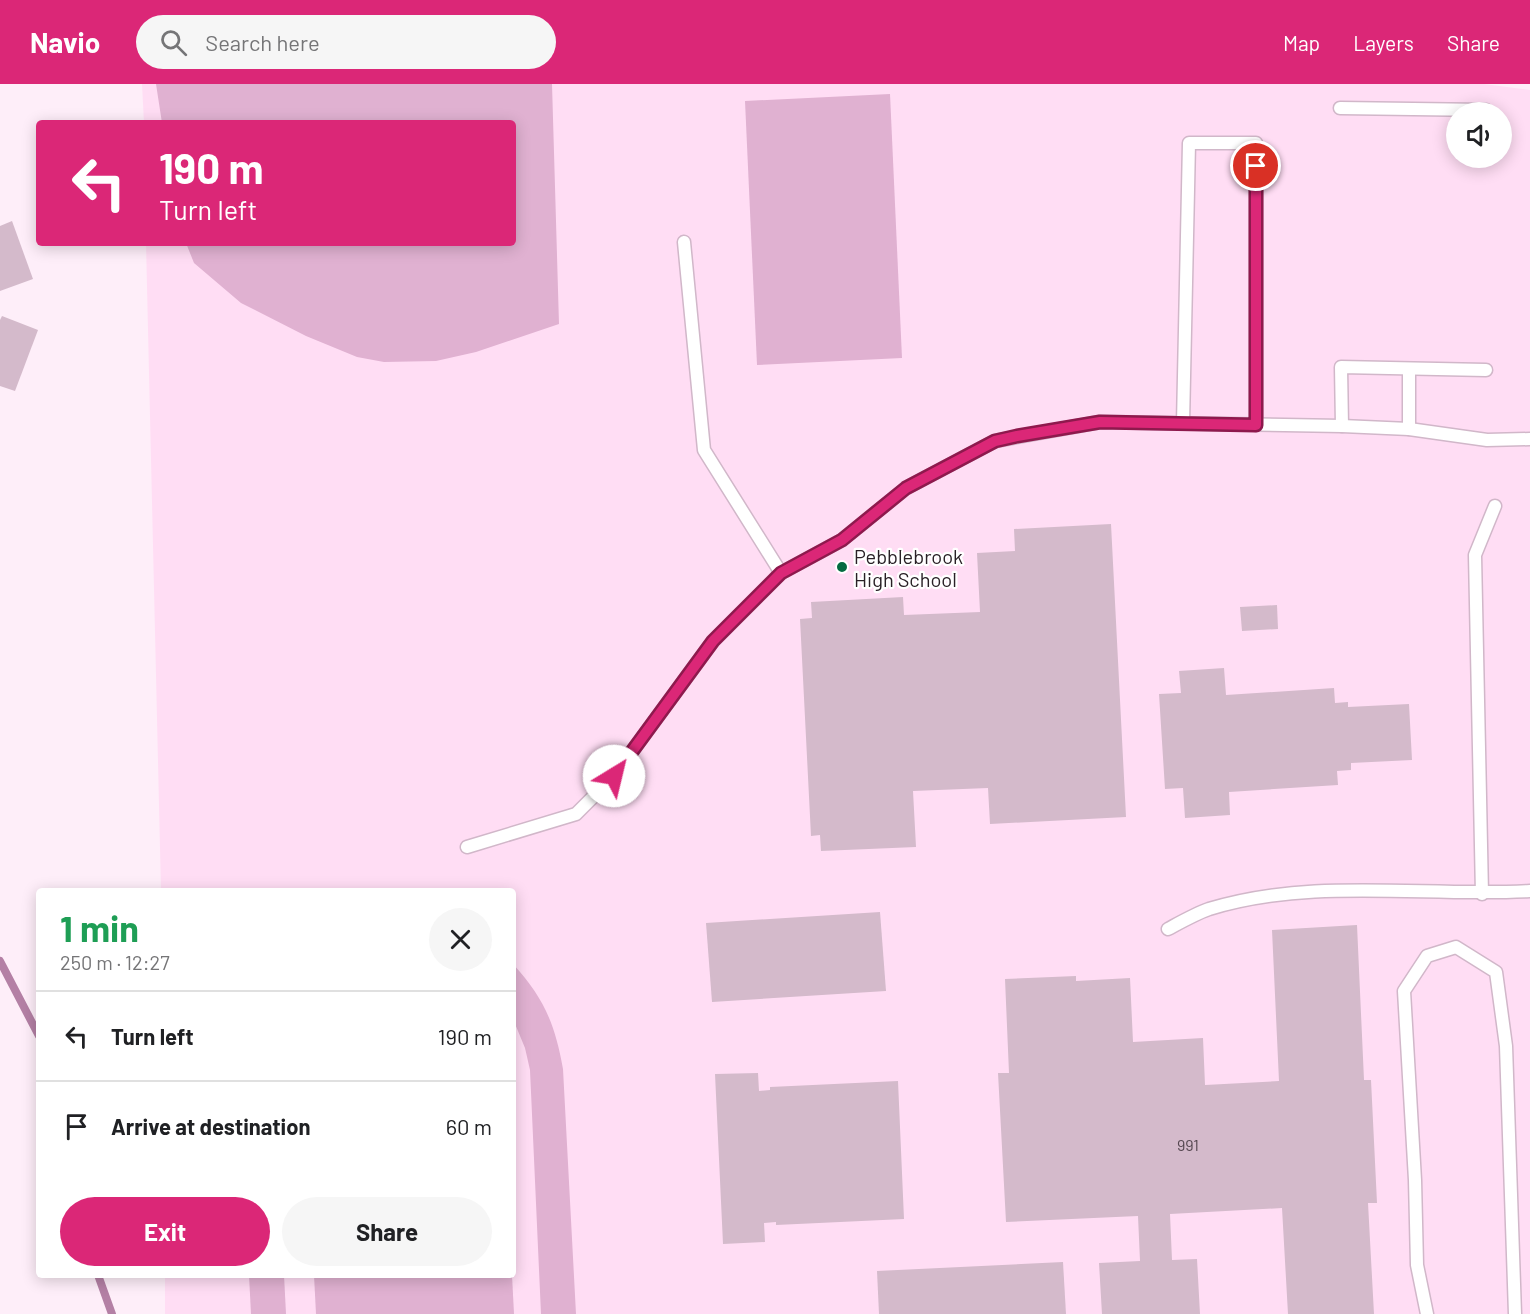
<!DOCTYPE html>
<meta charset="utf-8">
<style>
body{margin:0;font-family:Barlow,sans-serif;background:#f6f6f6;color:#202124;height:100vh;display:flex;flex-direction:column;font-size:22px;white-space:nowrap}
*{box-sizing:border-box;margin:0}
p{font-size:20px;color:#757577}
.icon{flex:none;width:33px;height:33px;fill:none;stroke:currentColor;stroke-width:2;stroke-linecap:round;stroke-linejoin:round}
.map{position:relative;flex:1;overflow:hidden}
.sheet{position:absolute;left:36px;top:804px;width:480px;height:390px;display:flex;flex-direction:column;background:#fff;border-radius:6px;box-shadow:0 3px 15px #0003}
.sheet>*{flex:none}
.banner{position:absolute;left:36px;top:36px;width:480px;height:126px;border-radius:6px;box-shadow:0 3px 15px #0003;background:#db2777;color:#fff;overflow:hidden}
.fabs{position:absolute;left:1446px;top:18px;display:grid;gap:12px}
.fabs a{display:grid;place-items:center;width:66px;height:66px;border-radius:50%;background:#fff;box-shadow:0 3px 15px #0003;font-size:30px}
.pin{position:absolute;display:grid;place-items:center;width:51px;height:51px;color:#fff;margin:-26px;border:3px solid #fff;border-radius:50%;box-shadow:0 2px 6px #0007}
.me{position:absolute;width:66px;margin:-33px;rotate:36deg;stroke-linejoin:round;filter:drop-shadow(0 0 4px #0008)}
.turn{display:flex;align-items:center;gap:21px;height:126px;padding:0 24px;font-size:27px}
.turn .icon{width:78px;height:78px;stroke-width:2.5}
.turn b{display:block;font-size:42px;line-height:51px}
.round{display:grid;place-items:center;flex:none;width:63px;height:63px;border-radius:32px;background:#f6f6f6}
.headline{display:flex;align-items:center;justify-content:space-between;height:102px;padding:0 24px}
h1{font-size:36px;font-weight:700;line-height:45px;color:#1e9e55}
.primary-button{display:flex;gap:12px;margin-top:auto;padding:12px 24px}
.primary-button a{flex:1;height:69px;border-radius:36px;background:#db2777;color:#fff;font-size:24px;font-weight:700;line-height:69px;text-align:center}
.primary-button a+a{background:#f6f6f6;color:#202124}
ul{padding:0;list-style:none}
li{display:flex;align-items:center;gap:18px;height:90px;padding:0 24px;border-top:2px solid #e0e0e0}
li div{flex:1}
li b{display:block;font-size:22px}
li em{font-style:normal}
header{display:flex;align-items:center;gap:36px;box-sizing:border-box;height:84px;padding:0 30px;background:#db2777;color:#fff}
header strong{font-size:28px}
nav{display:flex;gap:33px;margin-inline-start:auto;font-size:21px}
.search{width:420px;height:54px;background:#f6f6f6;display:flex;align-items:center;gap:15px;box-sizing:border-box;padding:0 21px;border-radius:33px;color:#757577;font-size:22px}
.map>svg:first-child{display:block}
.built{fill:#ffddf4;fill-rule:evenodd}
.green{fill:#e0b1d1}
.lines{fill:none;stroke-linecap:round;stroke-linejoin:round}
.stream{stroke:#b480a5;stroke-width:8}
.building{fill:#d4bacb}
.lane-casing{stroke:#d1b7c9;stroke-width:15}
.lane{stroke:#fff;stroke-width:12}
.route-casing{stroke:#8e194d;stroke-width:15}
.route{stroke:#db2777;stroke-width:10}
.poi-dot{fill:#046b41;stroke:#fff;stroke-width:2}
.labels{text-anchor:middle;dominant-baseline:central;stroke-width:4.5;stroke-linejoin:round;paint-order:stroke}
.number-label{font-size:16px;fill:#54464f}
.poi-label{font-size:20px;fill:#292026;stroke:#fff;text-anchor:start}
</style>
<header>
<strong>Navio</strong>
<div class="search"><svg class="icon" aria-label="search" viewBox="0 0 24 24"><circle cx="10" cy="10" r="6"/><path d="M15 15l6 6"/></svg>Search here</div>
<nav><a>Map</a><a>Layers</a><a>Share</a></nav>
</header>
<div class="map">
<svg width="1530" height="1230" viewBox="0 0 1530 1230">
<rect width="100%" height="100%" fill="#feeef9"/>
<path class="built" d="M142 0H1484L1530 6V1230H165V1191H513V807H161L146 159H513V39H144ZM1456 28H1502V74H1456Z"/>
<g class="green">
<polygon points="156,0 552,0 559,240 476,268 436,277 384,278 357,273 306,252 241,219 194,179 186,159 513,159 513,39 162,39"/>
<polygon points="890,10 902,274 757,281 745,17"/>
<path d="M513 880C544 914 555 940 563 985L576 1230H541L530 986 525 964 513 935Z"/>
<polygon points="249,1191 284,1191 286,1230 251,1230"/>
<polygon points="314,1191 512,1191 514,1230 316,1230"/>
</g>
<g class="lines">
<g class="stream">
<polyline points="0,877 39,952"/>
<polyline points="98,1191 112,1230"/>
</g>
</g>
<g class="building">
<polygon points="12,137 33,195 0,207 0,142"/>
<polygon points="2,232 38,246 15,307 0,302 0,236"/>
<polygon points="1111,440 1126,733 990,740 988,704 913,707 916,763 821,767 820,751 811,752 800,535 812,534 811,518 903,513 904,531 980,528 977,469 1015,467 1014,445"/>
<polygon points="1277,521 1278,545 1242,547 1240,523"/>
<polygon points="1224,584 1226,611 1334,604 1335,619 1348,618 1348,623 1409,620 1412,676 1351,679 1351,686 1337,687 1338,701 1229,708 1230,731 1185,734 1183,704 1165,705 1159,610 1181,609 1179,587"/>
<polygon points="880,828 886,907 712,918 706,839"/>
<polygon points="1357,841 1364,996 1371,996 1377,1119 1368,1119 1374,1230 1288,1230 1282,1124 1170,1130 1172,1176 1197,1175 1200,1230 1102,1230 1099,1179 1140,1177 1138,1132 1006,1138 998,989 1009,989 1005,895 1076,892 1076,897 1130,894 1133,958 1203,954 1205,1001 1279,997 1272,846"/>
<polygon points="758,989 759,1007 770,1006 770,1003 898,997 904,1135 776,1141 776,1138 764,1139 765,1158 723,1160 715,990"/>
<polygon points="1063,1178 1066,1230 879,1230 877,1187"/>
</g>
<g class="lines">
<g class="lane-casing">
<g id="lane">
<polyline points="1340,24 1486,26"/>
<polyline points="684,158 704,366 781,489"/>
<polyline points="1183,339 1189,59 1256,59 1256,341"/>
<polyline points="1342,342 1341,283 1486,286"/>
<polyline points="1409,345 1409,285"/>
<polyline points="467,763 576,730 614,692 713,557 781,489 842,456 906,404 995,357 1100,338 1342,342 1409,345 1487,356 1530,355"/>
<polyline points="1482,810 1475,471 1495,422"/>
<path d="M1168 845C1181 838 1195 830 1209 825 1313 793 1423 813 1530 807"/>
<polyline points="1427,1230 1417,1181 1415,1096 1404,907 1427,872 1456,863 1496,888 1506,962 1515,1230"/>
</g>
</g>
<use href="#lane" class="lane"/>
</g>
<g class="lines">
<g class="route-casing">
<polyline id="route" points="614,692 713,557 781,489 842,456 906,404 995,357 1017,352 1100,338 1256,341 1256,82"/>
</g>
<use href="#route" class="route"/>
</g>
<circle class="poi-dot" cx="842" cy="483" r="6"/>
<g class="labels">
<g class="number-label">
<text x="1188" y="1060">991</text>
</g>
<g class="poi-label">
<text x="854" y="472">Pebblebrook<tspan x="854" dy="23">High School</tspan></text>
</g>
</g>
</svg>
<div class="fabs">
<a><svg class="icon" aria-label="sound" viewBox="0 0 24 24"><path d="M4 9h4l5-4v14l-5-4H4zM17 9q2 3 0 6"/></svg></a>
</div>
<div class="pin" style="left:1256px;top:82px;background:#d93025"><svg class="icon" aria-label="arrive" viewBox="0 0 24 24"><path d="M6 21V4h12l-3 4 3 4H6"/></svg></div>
<svg class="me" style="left:614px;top:692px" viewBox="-20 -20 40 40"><circle r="19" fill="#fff"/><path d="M0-13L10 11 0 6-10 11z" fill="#db2777"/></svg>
<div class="banner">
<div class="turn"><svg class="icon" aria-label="left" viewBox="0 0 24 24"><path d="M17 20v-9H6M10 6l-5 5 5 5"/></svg><div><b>190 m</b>Turn left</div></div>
</div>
<section class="sheet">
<div class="headline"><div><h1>1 min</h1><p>250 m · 12:27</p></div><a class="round"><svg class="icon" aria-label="close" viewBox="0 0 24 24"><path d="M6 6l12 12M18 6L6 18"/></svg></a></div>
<ul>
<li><svg class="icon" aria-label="left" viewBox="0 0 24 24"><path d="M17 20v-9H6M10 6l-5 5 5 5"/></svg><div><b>Turn left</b></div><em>190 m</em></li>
<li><svg class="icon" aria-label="arrive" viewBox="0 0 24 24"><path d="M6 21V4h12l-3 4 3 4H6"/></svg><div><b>Arrive at destination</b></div><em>60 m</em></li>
</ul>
<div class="primary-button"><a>Exit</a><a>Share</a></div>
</section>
</div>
